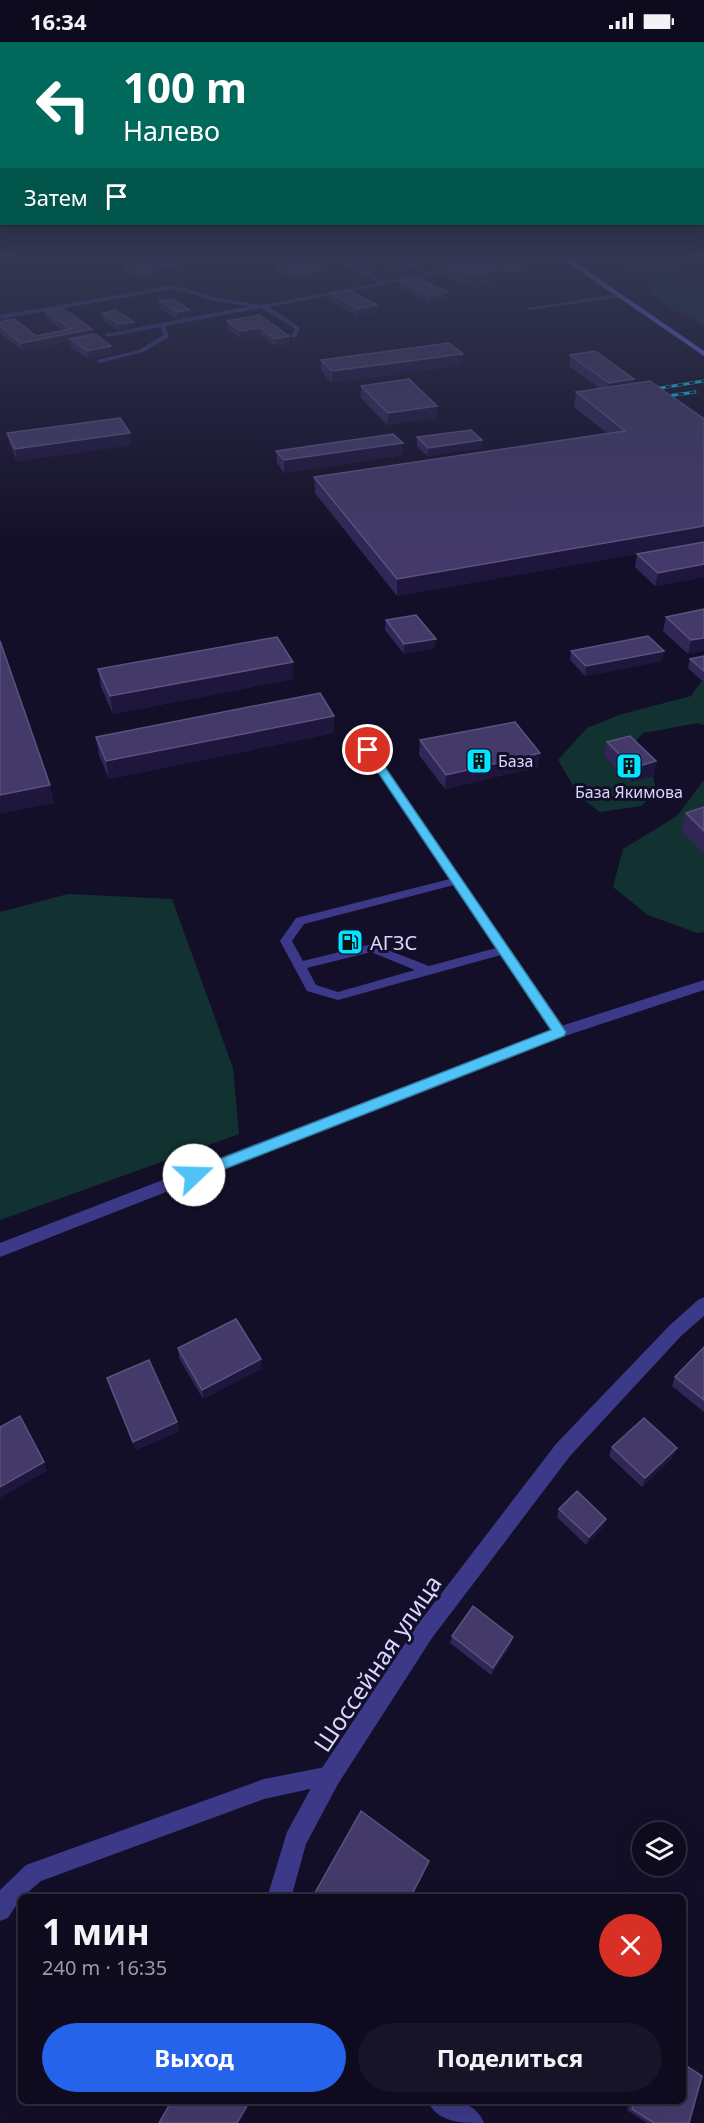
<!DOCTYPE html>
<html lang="ru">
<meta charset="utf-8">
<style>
body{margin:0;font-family:"Noto Sans",sans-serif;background:#181427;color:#f1f3f6;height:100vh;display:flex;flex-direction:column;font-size:22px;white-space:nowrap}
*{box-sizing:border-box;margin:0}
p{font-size:20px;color:#9b9ba4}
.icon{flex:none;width:33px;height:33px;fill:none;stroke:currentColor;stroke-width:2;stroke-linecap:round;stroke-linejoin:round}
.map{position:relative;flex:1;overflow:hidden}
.sheet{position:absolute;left:18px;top:1852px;width:668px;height:210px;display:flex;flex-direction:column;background:#0f0b1e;border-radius:9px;box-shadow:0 6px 24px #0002,0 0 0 2px #2f2b3c}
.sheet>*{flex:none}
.hud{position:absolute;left:0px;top:0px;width:705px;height:183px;box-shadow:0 6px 24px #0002,0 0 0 2px #2f2b3c;background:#00695c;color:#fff;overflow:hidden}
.tools{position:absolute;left:632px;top:1780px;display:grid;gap:12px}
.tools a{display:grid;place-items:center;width:54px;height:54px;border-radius:50%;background:#0f0b1e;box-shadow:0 6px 24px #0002,0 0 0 2px #2f2b3c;font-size:30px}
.pin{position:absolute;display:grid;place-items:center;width:51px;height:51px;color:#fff;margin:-26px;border:3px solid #fff;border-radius:50%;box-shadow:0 2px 6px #0007}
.me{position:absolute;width:66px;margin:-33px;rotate:69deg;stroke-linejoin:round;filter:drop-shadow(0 0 4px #0008)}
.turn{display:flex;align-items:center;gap:21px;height:126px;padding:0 24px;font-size:27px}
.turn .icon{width:78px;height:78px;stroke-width:2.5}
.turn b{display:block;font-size:42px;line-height:51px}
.then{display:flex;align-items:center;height:57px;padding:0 24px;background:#0003;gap:12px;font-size:22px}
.round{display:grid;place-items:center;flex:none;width:63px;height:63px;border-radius:32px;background:#181427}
.overview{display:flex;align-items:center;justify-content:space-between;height:102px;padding:0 24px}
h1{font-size:36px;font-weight:700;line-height:45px}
.button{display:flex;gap:12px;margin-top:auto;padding:12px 24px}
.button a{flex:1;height:69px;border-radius:36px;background:#2563eb;color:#fff;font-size:24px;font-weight:700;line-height:69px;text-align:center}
.button a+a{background:#181427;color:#f1f3f6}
.status{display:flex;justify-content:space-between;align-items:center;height:42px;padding:0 30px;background:#0f0b1e;direction:ltr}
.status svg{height:16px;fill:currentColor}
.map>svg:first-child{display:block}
.green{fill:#123232}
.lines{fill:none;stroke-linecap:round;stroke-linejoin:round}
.service{fill:#3c3988;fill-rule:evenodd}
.minor{fill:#3c3988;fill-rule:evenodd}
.tertiary{fill:#3c3988;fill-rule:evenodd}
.secondary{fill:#726dff;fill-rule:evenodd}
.rail-casing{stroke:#02e4ff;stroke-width:3}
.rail{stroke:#140f28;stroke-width:2;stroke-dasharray:6;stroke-linecap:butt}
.wall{fill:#312757}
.shaded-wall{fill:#1e163c}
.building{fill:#433a69;stroke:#5b5280;stroke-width:1.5}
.route{fill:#4fc3f7;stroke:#337fa1;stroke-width:1.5}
.labels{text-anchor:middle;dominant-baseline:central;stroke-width:6;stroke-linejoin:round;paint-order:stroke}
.far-poi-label{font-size:16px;fill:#dbd6ff;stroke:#140f28;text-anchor:start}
.poi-label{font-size:20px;fill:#dbd6ff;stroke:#140f28;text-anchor:start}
.near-street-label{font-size:24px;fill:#dbd6ff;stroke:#140f28}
</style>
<div class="status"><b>16:34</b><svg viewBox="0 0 49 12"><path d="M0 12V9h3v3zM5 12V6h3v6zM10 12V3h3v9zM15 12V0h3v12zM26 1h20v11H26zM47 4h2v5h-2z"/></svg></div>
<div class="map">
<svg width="704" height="2081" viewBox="0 0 704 2081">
<rect width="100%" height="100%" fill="#140f28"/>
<g class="green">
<polygon points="616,214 696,214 672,221 683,230 704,234 704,283 676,270 654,254 645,238 610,218"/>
<polygon points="702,639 704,639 704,683 698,681 643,691 627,708 630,740 653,734 656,750 641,764 600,770 579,754 558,718 587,686 619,673 691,654"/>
<polygon points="704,738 704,890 697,891 648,873 613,845 623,807 677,774"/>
<polygon points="68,852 172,857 233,1026 239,1092 0,1178 0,870"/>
</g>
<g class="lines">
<g class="service">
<polygon points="325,214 332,214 385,239 520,214 533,214 269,265 300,285 297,294 294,296 291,294 295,287 261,266 165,284 169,295 143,310 99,321 97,318 139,308 164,293 160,285 107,295 105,292 250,264 214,259 174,247 0,277 1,273 174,243 215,255 261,263 379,241"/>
<polygon points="619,252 621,255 529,268 526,266"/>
<path d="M368 705 372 706 565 987 567 990 565 993H555L501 913 338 958 307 949 280 899 296 876 450 837 363 708ZM454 843 496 906 429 924 372 902 303 919 292 899 304 882ZM371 910 415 928 338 950 316 943 307 926Z"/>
<polygon points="330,1724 337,1727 340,1734 337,1741 264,1757 41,1839 21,1856 8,1876 0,1879 0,1848 26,1823 264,1737"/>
</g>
<g class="minor">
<polygon points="704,1255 704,1274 682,1293 570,1414 432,1596 338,1742 306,1802 291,1856 267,1856 287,1790 322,1726 418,1582 556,1402 670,1283 698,1258"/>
<path d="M428 2060C450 2058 474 2057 484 2081 461 2081 439 2081 428 2060Z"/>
</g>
<polygon class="tertiary" points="704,938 704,948 565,994 0,1215 0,1201 555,986"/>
<polygon class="secondary" points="558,214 566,214 704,309 704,314"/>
<g class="rail-casing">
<g id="rail">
<polyline points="642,349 704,339"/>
<polyline points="654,356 695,350"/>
</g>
</g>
<use href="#rail" class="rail"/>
</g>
<g class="wall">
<polygon points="243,214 284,214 284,218 256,223"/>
<polygon points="285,214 308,214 308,216 302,217 323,235 298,240 276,228 276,221 291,218"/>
<polygon points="347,214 398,214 420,232 404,235 385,225 373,228"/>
<polygon points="414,214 477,214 461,218 500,227 501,224 528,230 506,233 502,230 502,238 467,245 440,232 440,222 435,223"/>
<polygon points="125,224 180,229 145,238 126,231"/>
<polygon points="400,239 447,258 429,261 400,247"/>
<polygon points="330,251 377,271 358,274 330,259"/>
<polygon points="159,259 190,268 191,275 177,278 160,267"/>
<polygon points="45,269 92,287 93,292 112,312 88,317 71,305 71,299 23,309 0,291 0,280 36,294 63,288 46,277"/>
<polygon points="102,271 134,287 120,290 103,279"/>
<polygon points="260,273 289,294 289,302 276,304 261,294 241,297 227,286 227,279"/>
<polygon points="463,312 462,323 332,341 321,329 321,318"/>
<polygon points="570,313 634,337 633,342 704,500 397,554 315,451 314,435 607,391 574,365 576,350 599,346 569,324"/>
<polygon points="361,344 437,364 437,376 387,383 361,356"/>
<polygon points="7,391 131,403 17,419 10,403"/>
<polygon points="417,395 482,406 427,414 417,404"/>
<polygon points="403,401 402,413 284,431 277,421 276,409"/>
<polygon points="704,500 704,535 655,544 635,525 637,512"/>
<polygon points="704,567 688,612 663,589 666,575"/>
<polygon points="386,578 435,606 404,612 385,588"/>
<polygon points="571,609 662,619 585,634 570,618"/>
<polygon points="704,614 704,639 702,639 688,626 690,617"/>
<polygon points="293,620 293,637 113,672 101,645 98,627"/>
<polygon points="334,691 109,737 99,713 96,695"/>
<polygon points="420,698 538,725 445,747 419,713"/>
<polygon points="607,700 656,719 653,734 630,740 604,714"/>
<polygon points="704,765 704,812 681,789 686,771"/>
<polygon points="704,1305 704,1370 672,1344 675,1335"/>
<polygon points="178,1306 262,1326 203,1357 179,1316"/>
<polygon points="107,1336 177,1380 179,1389 136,1408 110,1346"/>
<polygon points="612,1405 673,1415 642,1445 609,1414"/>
<polygon points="559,1467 603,1485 586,1503 557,1475"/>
<polygon points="452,1594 511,1603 491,1633 450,1601"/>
<polygon points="630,2060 682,2060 689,2081 647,2081 627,2068"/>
</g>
<g class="shaded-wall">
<polygon points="255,214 284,214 284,218 256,223"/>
<polygon points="291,214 308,214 308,216 291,218"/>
<polygon points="444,214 477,214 435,223 435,216"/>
<polygon points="385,218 385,225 373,228 373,221"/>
<polygon points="179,222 180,229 145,238 145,231"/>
<polygon points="420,225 420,232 404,235 405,227"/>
<polygon points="528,227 528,230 506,233 507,229"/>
<polygon points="323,228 323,235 298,240 297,232"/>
<polygon points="502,228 502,238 467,245 468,234"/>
<polygon points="448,250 447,258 429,261 429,254"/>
<polygon points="377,263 377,271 358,274 358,267"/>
<polygon points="190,268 191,275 177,278 177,270"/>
<polygon points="134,280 134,287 120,290 119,282"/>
<polygon points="261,286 261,294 241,297 240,289"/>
<polygon points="92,287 93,295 70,297 71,299 23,309 21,301"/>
<polygon points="289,294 289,302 276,304 275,297"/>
<polygon points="111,304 112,312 88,317 87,309"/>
<polygon points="463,312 462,323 332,341 332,329"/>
<polygon points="634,337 632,349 607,352 609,341"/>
<polygon points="437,364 437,376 387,383 388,371"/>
<polygon points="130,391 131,403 17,419 15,407"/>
<polygon points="482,398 482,406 427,414 428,406"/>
<polygon points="403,401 402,413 284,431 284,418"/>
<polygon points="704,484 704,500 397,554 397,537"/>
<polygon points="704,522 704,535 655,544 658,531"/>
<polygon points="704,596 704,609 688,612 691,598"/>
<polygon points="436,597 435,606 404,612 404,602"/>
<polygon points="664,609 662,619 585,634 586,624"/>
<polygon points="293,620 293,637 113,672 110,654"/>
<polygon points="334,674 334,691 109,737 106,719"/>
<polygon points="540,711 538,725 445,747 446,733"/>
<polygon points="656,719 653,734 630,740 633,726"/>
<polygon points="50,743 54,761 0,772 0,753"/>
<polygon points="261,1317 262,1326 203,1357 202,1348"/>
<polygon points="177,1380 179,1389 136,1408 133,1400"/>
<polygon points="677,1406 673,1415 642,1445 645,1436"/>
<polygon points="44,1420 47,1429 0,1456 0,1445"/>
<polygon points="606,1477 603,1485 586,1503 589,1495"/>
<polygon points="513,1595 511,1603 491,1633 493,1626"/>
<polygon points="429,1819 428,1824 411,1856 410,1856"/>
<polygon points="249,2060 252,2060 239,2081 237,2081"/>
</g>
<g class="building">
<polygon points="360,214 398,214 420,225 405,227 385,218 373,221"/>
<polygon points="431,214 444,214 435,216"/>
<polygon points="159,215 179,222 145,231 125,224"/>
<polygon points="474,215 502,228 468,234 440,222"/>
<polygon points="301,216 323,228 297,232 276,221"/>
<polygon points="522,222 528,227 507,229 501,224"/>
<polygon points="418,236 448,250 429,254 400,239"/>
<polygon points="349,248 377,263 358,267 330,251"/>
<polygon points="172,257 190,268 177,270 159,259"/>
<polygon points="62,266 92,287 21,301 0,284 0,280 14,277 36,294 71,287 45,269"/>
<polygon points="116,268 134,280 119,282 102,271"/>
<polygon points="260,273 289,294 275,297 261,286 240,289 227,279"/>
<polygon points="95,292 111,304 87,309 70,297"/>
<polygon points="449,301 463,312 332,329 321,318"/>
<polygon points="595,309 634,337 609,341 570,313"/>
<polygon points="409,337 437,364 388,371 361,344"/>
<polygon points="650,339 704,377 704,484 397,537 314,435 625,389 576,350"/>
<polygon points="120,376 130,391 15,407 7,391"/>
<polygon points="471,388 482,398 428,406 417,395"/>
<polygon points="393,392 403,401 284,418 276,409"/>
<polygon points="704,500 704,522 658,531 637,512"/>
<polygon points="704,567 704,596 691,598 666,575"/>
<polygon points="416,573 436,597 404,602 386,578"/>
<polygon points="648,594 664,609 586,624 571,609"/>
<polygon points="277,595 293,620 110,654 98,627"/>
<polygon points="0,599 50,743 0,753"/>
<polygon points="704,614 704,629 690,617"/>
<polygon points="320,651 334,674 106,719 96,695"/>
<polygon points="515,680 540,711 446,733 420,698"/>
<polygon points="630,694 656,719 633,726 607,700"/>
<polygon points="704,765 704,789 686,771"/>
<polygon points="236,1277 261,1317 202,1348 178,1306"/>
<polygon points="704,1305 704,1358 675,1335"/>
<polygon points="149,1318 177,1380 133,1400 107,1336"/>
<polygon points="20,1374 44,1420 0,1445 0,1385"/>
<polygon points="644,1376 677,1406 645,1436 612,1405"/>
<polygon points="577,1449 606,1477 589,1495 559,1467"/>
<polygon points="473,1564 513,1595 493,1626 452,1594"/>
<polygon points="361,1769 429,1819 410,1856 312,1856"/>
<polygon points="682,2021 702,2034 689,2081 654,2081 632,2067 634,2060 682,2060"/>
<polygon points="171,2060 249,2060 237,2081 159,2081"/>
</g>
<linearGradient id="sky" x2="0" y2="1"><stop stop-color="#0b0816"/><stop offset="0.42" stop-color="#343753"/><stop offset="1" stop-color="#343753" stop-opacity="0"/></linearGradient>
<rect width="704" height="506" fill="url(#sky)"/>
<polygon class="route" points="368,705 372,706 566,990 564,994 199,1137 189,1137 186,1133 189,1129 551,988 363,708"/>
<defs>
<g id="building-square" transform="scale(1.35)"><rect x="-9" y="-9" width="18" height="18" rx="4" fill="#02e4ff" stroke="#140f28"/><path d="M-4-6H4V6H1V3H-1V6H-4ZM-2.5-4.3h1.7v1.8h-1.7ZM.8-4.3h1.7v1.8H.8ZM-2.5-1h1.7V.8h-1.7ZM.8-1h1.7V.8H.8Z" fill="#111"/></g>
<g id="fuel-square" transform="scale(1.35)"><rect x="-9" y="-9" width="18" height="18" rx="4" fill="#02e4ff" stroke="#140f28"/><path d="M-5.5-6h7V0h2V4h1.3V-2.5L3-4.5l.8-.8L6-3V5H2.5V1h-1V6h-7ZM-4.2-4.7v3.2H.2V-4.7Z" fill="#111"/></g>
</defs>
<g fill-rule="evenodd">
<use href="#building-square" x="479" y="719"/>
<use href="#building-square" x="629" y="724"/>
<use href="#fuel-square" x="350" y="900"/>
</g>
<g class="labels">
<g class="far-poi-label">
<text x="498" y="719">База</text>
<text x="629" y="750" text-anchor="middle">База Якимова</text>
</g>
<g class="poi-label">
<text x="370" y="900">АГЗС</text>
</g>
<g class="near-street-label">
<text transform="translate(377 1621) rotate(-56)">Шоссейная улица</text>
</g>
</g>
</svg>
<div class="tools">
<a><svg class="icon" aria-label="layers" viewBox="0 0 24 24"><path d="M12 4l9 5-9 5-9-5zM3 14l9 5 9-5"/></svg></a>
</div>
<div class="pin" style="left:368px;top:708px;background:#d93025"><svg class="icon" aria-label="arrive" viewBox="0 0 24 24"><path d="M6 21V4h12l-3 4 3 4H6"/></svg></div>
<svg class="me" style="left:194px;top:1133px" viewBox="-20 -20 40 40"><circle r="19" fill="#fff"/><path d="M0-13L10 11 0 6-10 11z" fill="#4fc3f7"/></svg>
<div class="hud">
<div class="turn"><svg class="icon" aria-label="left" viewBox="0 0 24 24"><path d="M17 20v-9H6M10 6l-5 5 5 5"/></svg><div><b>100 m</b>Налево</div></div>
<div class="then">Затем<svg class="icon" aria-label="arrive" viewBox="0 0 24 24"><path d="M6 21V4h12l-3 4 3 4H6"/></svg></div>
</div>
<section class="sheet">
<div class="overview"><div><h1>1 мин</h1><p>240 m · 16:35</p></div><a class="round" style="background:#d93025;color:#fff"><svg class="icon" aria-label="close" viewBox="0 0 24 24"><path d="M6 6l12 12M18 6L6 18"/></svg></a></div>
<div class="button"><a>Выход</a><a>Поделиться</a></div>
</section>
</div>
